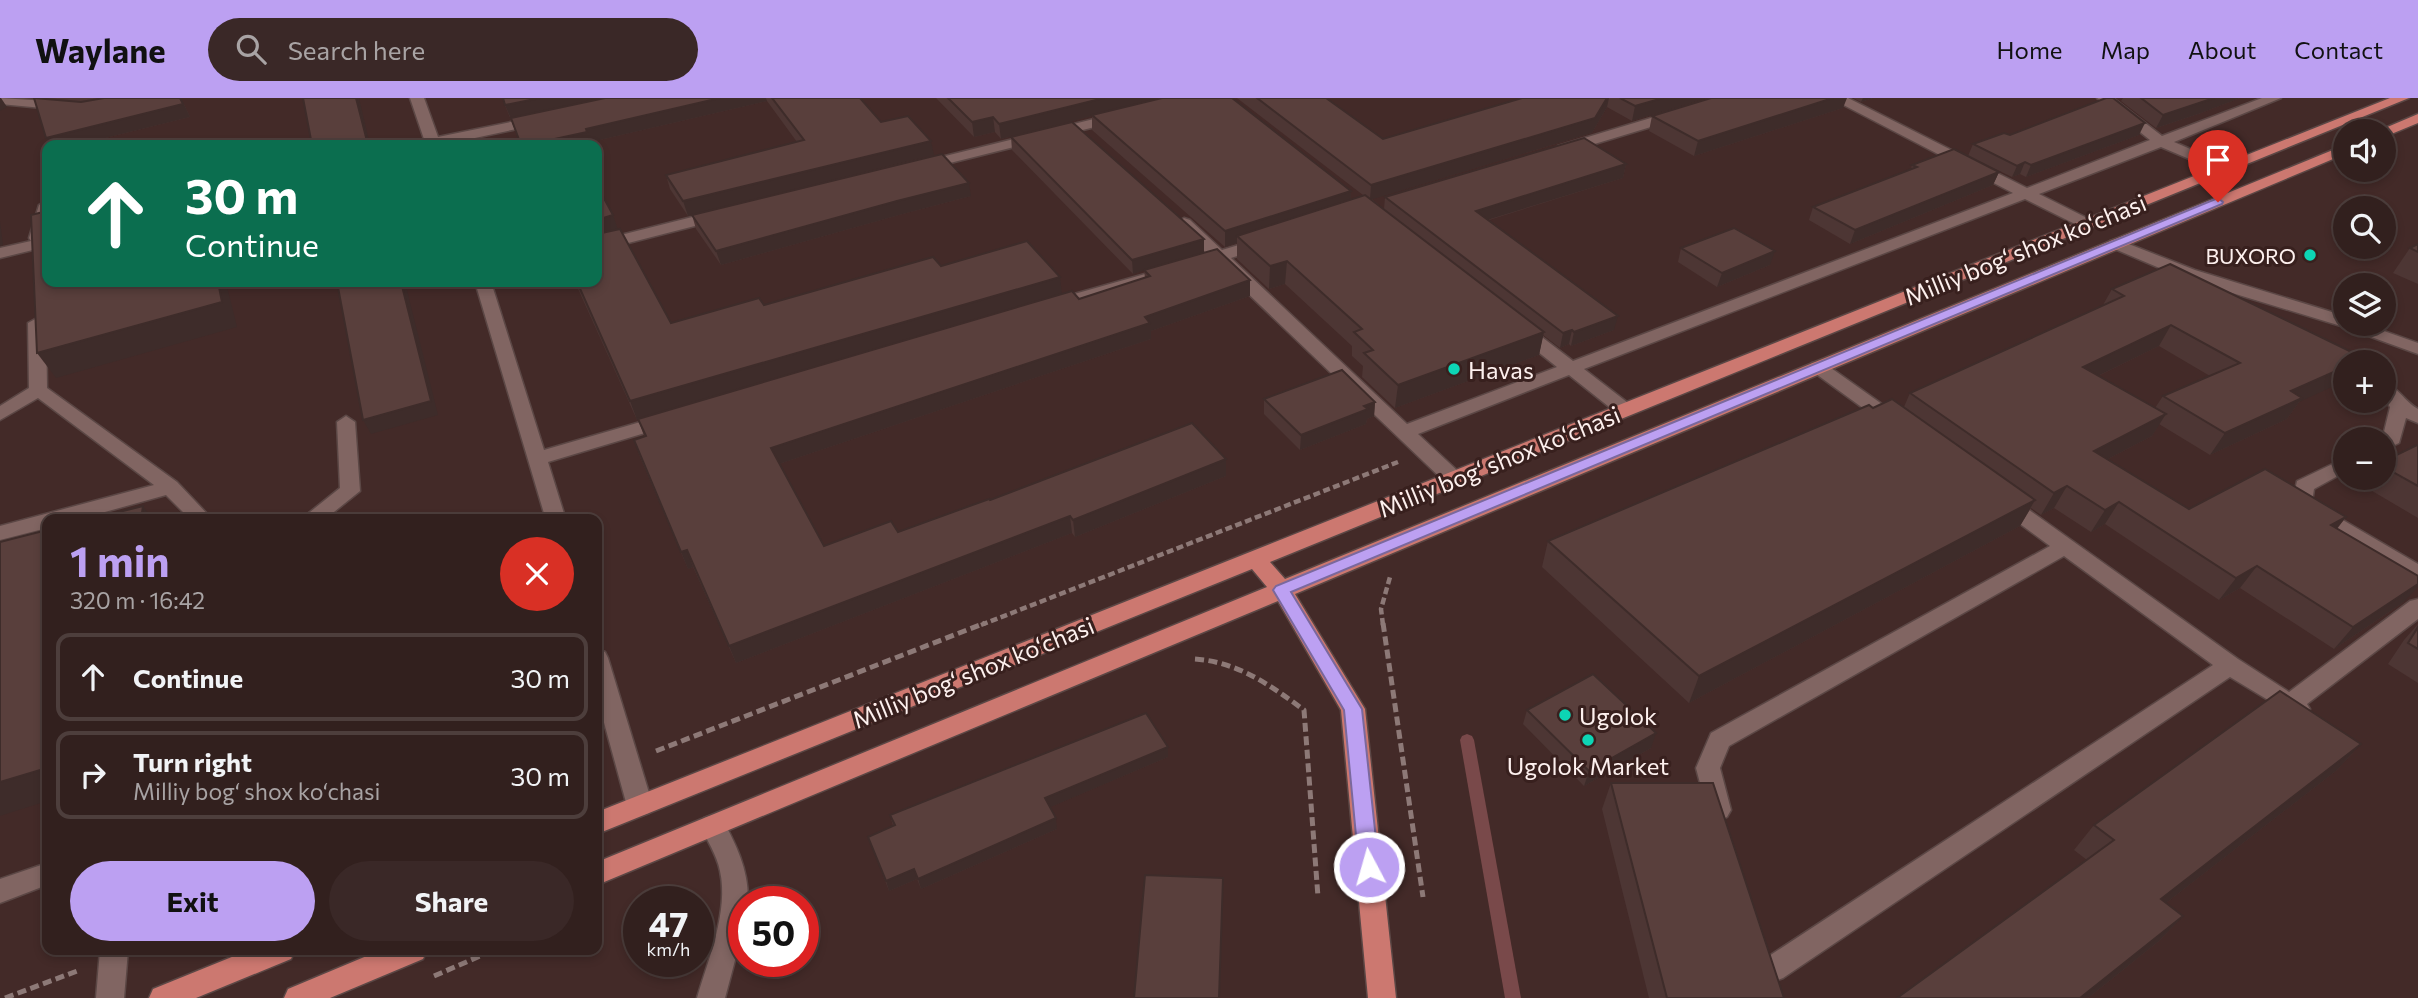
<!DOCTYPE html>
<meta charset="utf-8">
<style>
body{margin:0;font-family:Commissioner,sans-serif;background:#3a2827;color:#f1f3f6;height:100vh;display:flex;flex-direction:column;font-size:26px;white-space:nowrap}
*{box-sizing:border-box;margin:0}
p{font-size:23px;color:#a8a3a4}
.icon{flex:none;width:38px;height:38px;fill:none;stroke:currentColor;stroke-width:2;stroke-linecap:round;stroke-linejoin:round}
.map{position:relative;flex:1;overflow:hidden}
.drawer{position:absolute;left:42px;top:416px;width:560px;height:441px;display:flex;flex-direction:column;background:#32201e;border-radius:14px;box-shadow:0 4px 10px #0003,0 0 0 2px #4d3e3c}
.drawer>*{flex:none}
.top-card{position:absolute;left:42px;top:42px;width:560px;height:147px;border-radius:14px;box-shadow:0 4px 10px #0003,0 0 0 2px #4d3e3c;background:#0b6e4f;color:#fff;overflow:hidden}
.fabs{position:absolute;left:2333px;top:21px;display:grid;gap:14px}
.fabs a{display:grid;place-items:center;width:63px;height:63px;border-radius:50%;background:#32201e;box-shadow:0 4px 10px #0003,0 0 0 2px #4d3e3c;font-size:35px}
.speed{position:absolute;left:623px;top:788px;display:flex;gap:14px;font-size:35px;font-weight:700;text-align:center}
.speed>*{display:grid;place-content:center;width:91px;height:91px;border-radius:50%;background:#32201e;box-shadow:0 4px 10px #0003,0 0 0 2px #4d3e3c;line-height:1}
.speed small{font-size:18px;font-weight:400}
.speed .limit{border:10px solid #d22;background:#fff;color:#111}
.pin{position:absolute;display:grid;place-items:center;width:60px;height:60px;color:#fff;margin:-72px -30px;border-radius:50% 50% 50% 0;rotate:-45deg;box-shadow:0 0 7px #0007}
.pin .icon{rotate:45deg}
.me{position:absolute;width:77px;margin:-38px;rotate:354deg;stroke-linejoin:round;filter:drop-shadow(0 0 5px #0008)}
.turn{display:flex;align-items:center;gap:24px;height:147px;padding:0 28px;font-size:32px}
.turn .icon{width:91px;height:91px;stroke-width:2.5}
.turn b{display:block;font-size:49px;line-height:60px}
.round{display:grid;place-items:center;flex:none;width:74px;height:74px;border-radius:37px;background:#3a2827}
.overview{display:flex;align-items:center;justify-content:space-between;height:119px;padding:0 28px}
h1{font-size:42px;font-weight:700;line-height:52px;color:#bca0f2}
.cta{display:flex;gap:14px;margin-top:auto;padding:14px 28px}
.cta a{flex:1;height:80px;border-radius:42px;background:#bca0f2;color:#111;font-size:28px;font-weight:700;line-height:80px;text-align:center}
.cta a+a{background:#3a2827;color:#f1f3f6}
ul{padding:0;list-style:none}
li{display:flex;align-items:center;gap:21px;height:88px;margin:0 14px 10px;padding:0 14px;border:4px solid #4d3e3c;border-radius:14px}
li div{flex:1}
li b{display:block;font-size:26px}
li em{font-style:normal}
header{display:flex;align-items:center;gap:42px;box-sizing:border-box;height:98px;padding:0 35px;background:#bca0f2;color:#111}
header strong{font-size:33px}
nav{display:flex;gap:38px;margin-inline-start:auto;font-size:24px}
.search{width:490px;height:63px;background:#3a2827;display:flex;align-items:center;gap:18px;box-sizing:border-box;padding:0 24px;border-radius:38px;color:#a8a3a4;font-size:26px}
.map>svg:first-child{display:block}
.lines{fill:none;stroke-linecap:round;stroke-linejoin:round}
.stream{fill:#79494a;fill-rule:evenodd}
.minor-casing{stroke:#5b4745;stroke-width:3}
.major-casing{stroke:#5b4745;stroke-width:3}
.path-far1{stroke:#8d7977;stroke-width:4.5;stroke-dasharray:7 3.5;stroke-linecap:butt}
.path{stroke:#8d7977;stroke-width:5;stroke-dasharray:9 4.5;stroke-linecap:butt}
.minor{fill:#816562;fill-rule:evenodd}
.major{fill:#cc7870;fill-rule:evenodd}
.wall{fill:#4d3634;fill-rule:evenodd}
.shaded-wall{fill:#3e2c2a}
.building{fill:#593f3c;stroke:#3e2c2a;stroke-width:2}
.route{fill:#bca0f2;stroke:#7a689d;stroke-width:2}
.poi-dot{fill:#0dd5b5;stroke:#38201e;stroke-width:2.5}
.labels{text-anchor:middle;dominant-baseline:central;stroke-width:6;stroke-linejoin:round;paint-order:stroke}
.far-poi-label{font-size:21px;fill:#fdf0ee;stroke:#38201e;text-anchor:end}
.street-label{font-size:24px;fill:#fdf0ee;stroke:#38201e}
.poi-label{font-size:24px;fill:#fdf0ee;stroke:#38201e;text-anchor:start}
</style>
<header>
<strong>Waylane</strong>
<div class="search"><svg class="icon" aria-label="search" viewBox="0 0 24 24"><circle cx="10" cy="10" r="6"/><path d="M15 15l6 6"/></svg>Search here</div>
<nav><a>Home</a><a>Map</a><a>About</a><a>Contact</a></nav>
</header>
<div class="map">
<svg width="2418" height="900" viewBox="0 0 2418 900">
<rect width="100%" height="100%" fill="#432a28"/>
<g class="lines">
<polygon class="stream" points="1467,636 1472,638 1474,642 1521,900 1505,900 1460,642 1462,638"/>
<g class="minor-casing">
<g id="minor">
<polygon points="0,0 64,4 71,8 64,12 0,6"/>
<polygon points="410,0 424,0 438,39 540,18 547,22 540,26 442,47 426,47"/>
<polygon points="1717,0 1739,0 1737,3 1568,54 1563,55 1556,51 1558,48"/>
<polygon points="1830,0 1848,0 2027,90 2150,42 2097,0 2113,0 2162,38 2262,0 2281,0 2174,44 2230,68 2232,71 2230,74 2220,74 2161,49 2039,96 2093,123 2095,126 2093,129 2081,129 2025,101 1584,271 1632,308 1634,312 1632,316 1618,316 1569,277 1418,336 1461,376 1464,381 1461,386 1447,386 1216,165 1199,170 1193,168 1191,165 1193,162 1208,157 1176,125 1184,120 1190,122 1222,152 1262,140 1268,142 1270,145 1268,148 1231,160 1407,326 1557,269 1513,234 1510,230 1513,226 1525,226 1573,263 2013,95"/>
<polygon points="1118,15 1125,19 1123,22 922,72 915,68 917,65"/>
<polygon points="47,102 47,132 41,150 0,160 0,150 31,143 29,140 39,107"/>
<polygon points="720,112 728,117 726,120 597,153 597,143"/>
<polygon points="2116,141 2195,172 2345,218 2345,226 2364,226 2418,245 2418,256 2341,228 2183,180 2110,149 2108,146 2110,143"/>
<polygon points="1145,176 1151,177 1153,181 1151,185 1052,213 1043,208 1046,204"/>
<polygon points="475,184 491,184 544,352 668,316 677,322 675,326 548,364 566,422 546,422"/>
<polygon points="37,220 46,225 47,290 177,384 213,422 191,422 166,397 76,422 47,422 47,430 0,442 0,428 154,387 38,300 0,322 0,308 29,290 28,225"/>
<polygon points="1818,264 1824,265 1903,321 1905,325 1903,329 1889,329 1812,273 1809,269 1812,265"/>
<path d="M2384 284C2396 287 2405 304 2418 311V325L2406 320 2399 345 2384 352V341H2378L2383 338 2390 309 2384 302Z"/>
<polygon points="346,318 355,324 360,393 324,422 300,422 340,390 337,324"/>
<polygon points="2345,360 2345,374 2314,391 2312,404 2418,466 2418,484 2295,412 2292,407 2297,383"/>
<polygon points="2004,397 2011,399 2238,561 2289,594 2410,503 2418,501 2418,521 2307,606 2310,611 2306,618 2298,620 2230,579 1783,880 1773,884 1763,880 1759,871 1763,862 2213,567 2064,458 1729,648 1720,670 1731,712 1727,719 1718,723 1709,719 1696,670 1711,635 2050,448 1997,409 1994,404 1997,399"/>
<polygon points="597,551 605,554 608,560 653,708 649,715 640,718 631,715 627,708 597,599"/>
<path d="M713 717 722 720C736 747 748 770 748 801L744 803 742 836 725 900H697C708 862 729 813 720 773 717 757 707 742 700 728L704 720Z"/>
<polygon points="47,765 47,787 0,805 0,781"/>
<polygon points="100,852 128,852 124,900 96,900"/>
</g>
</g>
<g class="major-casing">
<g id="major">
<polygon points="2390,0 2409,0 1270,464 1285,481 2345,47 2345,56 1295,496 1365,611 1396,900 1368,900 1341,612 1278,503 597,787 597,764 1267,489 1252,471 597,736 597,714"/>
<polygon points="2418,16 2418,25 2384,39 2384,33 2378,33"/>
<polygon points="249,852 295,852 291,861 196,900 149,900 153,891"/>
<polygon points="381,852 427,852 423,861 330,900 284,900 288,891"/>
</g>
</g>
<g class="path-far1">
<polyline points="981,527 1398,364"/>
<polyline points="1383,527 1381,511 1390,479"/>
</g>
<g class="path">
<polyline points="1383,525 1423,799"/>
<path d="M1195 561C1238 564 1270 587 1304 612L1318 799"/>
<polyline points="656,653 985,525"/>
<polyline points="434,878 494,852"/>
<polyline points="5,900 80,872"/>
</g>
<use href="#minor" class="minor"/>
<use href="#major" class="major"/>
</g>
<g class="wall">
<polygon points="34,0 181,0 190,19 77,47 50,47"/>
<polygon points="502,0 860,0 881,24 934,57 688,118 670,91 666,77 797,44 767,3 591,44 592,47 521,47"/>
<polygon points="936,0 1232,0 1351,93 1350,102 1363,97 1237,0 1326,0 1383,41 1522,0 1708,0 1632,23 1607,9 1592,35 1372,101 1384,111 1385,99 1626,66 1623,80 1489,122 1614,232 1571,248 1569,246 1560,250 1543,237 1539,257 1395,310 1362,279 1363,268 1352,258 1352,248 1285,186 1269,191 1237,161 1237,145 1225,149 1092,32 1092,18 1001,41 995,34 974,39"/>
<polygon points="1853,0 1873,0 1861,4"/>
<polygon points="2123,0 2240,0 2201,15 2156,30 2121,3"/>
<polygon points="1843,10 1694,58 1649,33 1652,18"/>
<polygon points="2010,37 2139,37 2026,79 2020,76 2012,79 1968,58 1973,46"/>
<polygon points="1011,39 1204,141 1204,155 1250,198 1151,233 1151,241 779,366 824,448 898,434 990,402 1226,361 1226,378 1075,439 1072,435 736,565 693,469 688,471 640,359 634,342 644,338 638,321 637,322 575,184 597,184 618,131 671,225 764,207 941,168 1079,201 1145,180 1144,172 1133,176 1012,52"/>
<polygon points="1912,67 1999,74 1993,87 1850,146 1809,122 1813,109 1911,71"/>
<polygon points="971,98 899,117 721,167 696,131 692,117"/>
<polygon points="2418,146 2418,186 2393,175 2410,150"/>
<polygon points="1681,150 1770,167 1717,189 1678,164"/>
<path d="M2112 191 2364 260 2361 264H2345L2299 304 2287 321 2210 357 2159 326 2152 338 2108 361 2189 411 2346 419 2337 431 2404 504 2334 551 2240 490 2219 502 2105 426 2091 434 2054 410 2041 417 2031 410 2020 428 1689 605 1542 469 1548 443 1873 310 1904 309 1910 295 2103 207ZM2159 248 2210 278 2163 298 2155 310 2098 278Z"/>
<polygon points="1264,301 1375,304 1374,318 1367,321 1366,326 1300,352 1264,316"/>
<polygon points="2418,347 2418,420 2362,387 2368,380 2384,380 2384,363"/>
<polygon points="2418,526 2418,585 2388,566 2404,542"/>
<polygon points="1527,612 1651,650 1584,688 1523,626"/>
<polygon points="2361,646 2337,672 2166,805 2183,818 2159,843 2088,900 1897,900 2087,762 2074,752 2094,727"/>
<polygon points="1168,649 1168,659 1050,709 1057,731 921,791 917,781 889,793 868,739 893,728 890,717"/>
<polygon points="1611,685 1784,900 1649,900 1602,711"/>
</g>
<g class="shaded-wall">
<polygon points="0,0 1,0 7,9 0,13"/>
<polygon points="180,0 181,0 190,19 77,47 50,47 46,40"/>
<polygon points="356,0 359,0 370,47 368,47"/>
<polygon points="540,0 609,0 511,21 505,7"/>
<polygon points="720,0 766,0 767,3 591,44 592,47 527,47 586,31"/>
<polygon points="1104,0 1165,0 1001,41 999,26"/>
<polygon points="1607,0 1609,0 1607,9 1592,35 1370,102 1371,87"/>
<polygon points="1663,0 1708,0 1632,23 1635,8"/>
<polygon points="1833,0 1847,0 1843,10 1694,58 1698,43"/>
<polygon points="1863,0 1873,0 1861,4"/>
<polygon points="2214,0 2240,0 2201,15 2156,30 2163,17"/>
<polygon points="993,19 995,34 974,39 972,24"/>
<polygon points="2145,25 2139,37 2026,79 2031,67"/>
<polygon points="931,43 934,57 688,118 683,103"/>
<polygon points="2025,64 2020,76 2012,79 2017,68"/>
<polygon points="1626,66 1623,80 1474,126 1476,113"/>
<polygon points="1999,74 1993,87 1850,146 1855,132"/>
<polygon points="969,85 971,98 899,117 721,167 716,153 897,103"/>
<polygon points="1351,93 1350,108 1237,138 1237,145 1225,149 1225,133"/>
<polygon points="613,117 619,135 597,141 597,122"/>
<polygon points="0,123 3,147 0,148"/>
<polygon points="1204,141 1204,155 1133,176 1132,162"/>
<polygon points="1775,153 1770,167 1717,189 1722,175"/>
<polygon points="1287,163 1285,186 1269,191 1270,168"/>
<polygon points="1060,179 1062,197 637,322 630,303"/>
<polygon points="1250,182 1250,198 1151,233 1151,241 776,367 771,350"/>
<polygon points="218,184 226,184 237,229 56,280 37,255"/>
<polygon points="401,184 405,184 438,317 371,336 363,322"/>
<polygon points="1618,218 1614,232 1571,248 1574,234"/>
<polygon points="2171,227 2159,248 2071,291 2083,269"/>
<polygon points="1572,232 1569,246 1560,250 1563,235"/>
<polygon points="1544,234 1539,257 1395,310 1398,287"/>
<polygon points="2345,269 2345,283 2299,304 2287,321 2210,357 2225,335 2291,293"/>
<polygon points="1375,304 1374,318 1367,321 1366,326 1300,352 1301,337"/>
<polygon points="2166,316 2152,338 2081,375 2094,353"/>
<polygon points="1226,361 1226,378 1075,439 1073,422"/>
<polygon points="2067,388 2054,410 2041,417 2054,395"/>
<polygon points="2035,402 2020,428 1689,605 1699,578"/>
<polygon points="2119,404 2105,426 2091,434 2105,412"/>
<polygon points="143,408 153,422 141,422"/>
<polygon points="1070,418 1072,435 736,565 729,548"/>
<polygon points="2346,419 2328,441 2331,427"/>
<polygon points="687,452 693,469 688,471 681,454"/>
<polygon points="2257,468 2240,490 2219,502 2236,480"/>
<polygon points="2418,486 2418,489 2404,504 2334,551 2353,529"/>
<polygon points="1656,635 1651,650 1584,688 1589,673"/>
<polygon points="2361,646 2337,672 2139,826 2161,801"/>
<polygon points="1168,649 1168,659 1046,711 1045,700"/>
<polygon points="47,670 47,703 0,718 0,684"/>
<polygon points="1056,720 1057,731 921,791 918,781"/>
<polygon points="914,771 917,781 889,793 886,783"/>
<polygon points="2183,818 2159,843 2088,900 2080,900"/>
</g>
<g class="building">
<polygon points="34,0 81,4 104,0 180,0 183,6 46,40"/>
<polygon points="303,0 356,0 368,47 312,47"/>
<polygon points="503,0 540,0 505,7"/>
<polygon points="605,0 720,0 586,31 587,34 527,47 521,47 511,20"/>
<polygon points="772,0 860,0 881,24 908,18 931,43 683,103 666,77 804,42"/>
<polygon points="948,0 1104,0 999,26 993,19 972,24"/>
<polygon points="1162,0 1232,0 1351,93 1225,133 1092,17"/>
<polygon points="1257,0 1326,0 1383,41 1522,0 1607,0 1595,20 1371,87"/>
<polygon points="1620,0 1663,0 1635,8"/>
<polygon points="1711,0 1833,0 1698,43 1652,18"/>
<polygon points="2106,0 2113,0 2145,25 2031,67 2025,64 2017,68 1973,46 2004,35 2010,37"/>
<polygon points="2141,0 2214,0 2163,17"/>
<polygon points="1072,24 1204,141 1132,162 1011,39"/>
<polygon points="1584,40 1626,66 1476,113 1618,218 1574,234 1572,232 1563,235 1385,99"/>
<polygon points="1954,51 1999,74 1855,132 1813,109 1917,69 1912,67"/>
<polygon points="942,56 969,85 897,103 716,153 692,117"/>
<polygon points="599,91 613,117 597,122 597,92"/>
<polygon points="1365,97 1544,234 1398,287 1364,255 1373,252 1354,234 1362,231 1287,163 1270,168 1237,138"/>
<polygon points="47,113 47,184 218,184 222,204 37,255 31,117"/>
<polygon points="1734,130 1775,153 1722,175 1681,150"/>
<polygon points="620,131 671,225 759,200 764,207 933,159 941,168 1027,143 1060,179 630,303 577,184 597,184 597,136"/>
<polygon points="2418,146 2418,154 2410,150"/>
<polygon points="1217,151 1250,182 1145,219 1150,225 771,350 824,448 891,423 898,434 989,401 990,402 1192,325 1226,361 1073,422 1070,418 729,548 687,452 681,454 634,342 646,338 638,321 1072,193 1079,201 1150,178 1144,172"/>
<polygon points="2170,166 2364,260 2354,264 2345,264 2345,269 2291,293 2302,300 2225,335 2163,298 2240,265 2171,227 2083,269 2166,316 2094,353 2189,411 2265,371 2346,419 2331,427 2418,478 2418,486 2353,529 2257,468 2236,480 2119,404 2105,412 2067,388 2054,395 1910,295 2124,198 2112,191"/>
<polygon points="337,184 401,184 431,303 363,322"/>
<polygon points="1342,272 1375,304 1364,308 1368,311 1301,337 1264,301"/>
<polygon points="1892,301 2035,402 1699,578 1548,443 1869,307 1873,310"/>
<polygon points="2417,347 2418,347 2418,388 2384,369 2384,363"/>
<polygon points="143,408 141,422 87,422"/>
<polygon points="47,432 47,670 0,684 0,444"/>
<polygon points="2418,529 2418,551 2408,545"/>
<polygon points="1593,576 1656,635 1589,673 1527,612"/>
<polygon points="2280,593 2361,646 2161,801 2183,818 2080,900 1897,900 2114,742 2094,727"/>
<polygon points="1146,615 1168,649 1045,700 1056,720 918,781 914,771 886,783 868,739 895,727 890,717"/>
<polygon points="1611,685 1713,685 1784,900 1667,900"/>
<polygon points="1145,777 1223,780 1219,900 1134,900"/>
</g>
<polygon class="route" points="2218,100 2223,104 2222,106 1291,494 1362,611 1379,769 1376,775 1369,777 1362,775 1359,769 1344,612 1273,492 1276,488"/>
<g class="poi-dot">
<circle cx="2310" cy="157" r="7"/>
<circle cx="1454" cy="271" r="7"/>
<circle cx="1565" cy="617" r="7"/>
<circle cx="1588" cy="642" r="7"/>
</g>
<g class="labels">
<g class="far-poi-label">
<text x="2296" y="157">BUXORO</text>
</g>
<g class="street-label">
<text transform="translate(2025 151) rotate(-22)">Milliy bog‘ shox ko‘chasi</text>
<text transform="translate(1499 363) rotate(-22)">Milliy bog‘ shox ko‘chasi</text>
<text transform="translate(973 574) rotate(-22)">Milliy bog‘ shox ko‘chasi</text>
</g>
<g class="poi-label">
<text x="1468" y="271">Havas</text>
<text x="1579" y="617">Ugolok</text>
<text x="1588" y="667" text-anchor="middle">Ugolok Market</text>
</g>
</g>
</svg>
<div class="fabs">
<a><svg class="icon" aria-label="sound" viewBox="0 0 24 24"><path d="M4 9h4l5-4v14l-5-4H4zM17 9q2 3 0 6"/></svg></a>
<a><svg class="icon" aria-label="search" viewBox="0 0 24 24"><circle cx="10" cy="10" r="6"/><path d="M15 15l6 6"/></svg></a>
<a><svg class="icon" aria-label="layers" viewBox="0 0 24 24"><path d="M12 4l9 5-9 5-9-5zM3 14l9 5 9-5"/></svg></a>
<a>+</a>
<a>−</a>
</div>
<div class="speed"><div>47<small>km/h</small></div><div class="limit">50</div></div>
<div class="pin" style="left:2218px;top:104px;background:#d93025"><svg class="icon" aria-label="arrive" viewBox="0 0 24 24"><path d="M6 21V4h12l-3 4 3 4H6"/></svg></div>
<svg class="me" style="left:1369px;top:769px" viewBox="-20 -20 40 40"><circle r="17" fill="#bca0f2" stroke="#fff" stroke-width="3"/><path d="M0-11L8 9 0 5-8 9z" fill="#fff"/></svg>
<div class="top-card">
<div class="turn"><svg class="icon" aria-label="ahead" viewBox="0 0 24 24"><path d="M12 20V5M6 11l6-6 6 6"/></svg><div><b>30 m</b>Continue</div></div>
</div>
<section class="drawer">
<div class="overview"><div><h1>1 min</h1><p>320 m · 16:42</p></div><a class="round" style="background:#d93025;color:#fff"><svg class="icon" aria-label="close" viewBox="0 0 24 24"><path d="M6 6l12 12M18 6L6 18"/></svg></a></div>
<ul>
<li><svg class="icon" aria-label="ahead" viewBox="0 0 24 24"><path d="M12 20V5M6 11l6-6 6 6"/></svg><div><b>Continue</b></div><em>30 m</em></li>
<li><svg class="icon" aria-label="right" viewBox="0 0 24 24"><path d="M7 20v-9h11M14 6l5 5-5 5"/></svg><div><b>Turn right</b><p>Milliy bog‘ shox ko‘chasi</p></div><em>30 m</em></li>
</ul>
<div class="cta"><a>Exit</a><a>Share</a></div>
</section>
</div>
